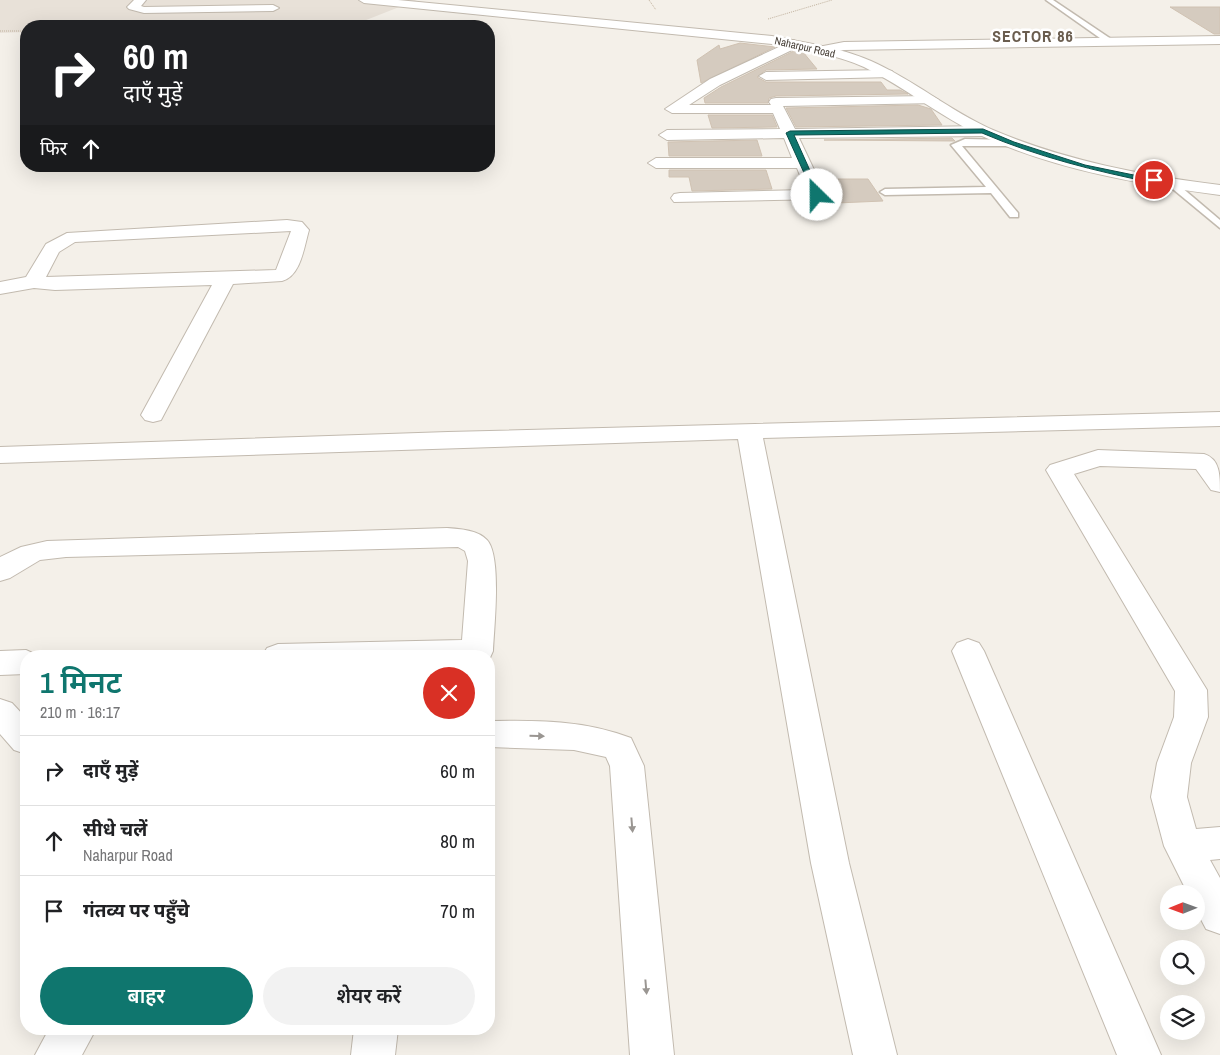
<!DOCTYPE html>
<html lang="hi">
<meta charset="utf-8">
<style>
body{margin:0;font-family:"Archivo Narrow","Noto Sans Devanagari",sans-serif;background:#f2f2f2;color:#202124;height:100vh;display:flex;flex-direction:column;font-size:19px;white-space:nowrap}
*{box-sizing:border-box;margin:0}
p{font-size:16px;color:#757577}
.icon{flex:none;width:28px;height:28px;fill:none;stroke:currentColor;stroke-width:2;stroke-linecap:round;stroke-linejoin:round}
.map{position:relative;flex:1;overflow:hidden}
.side{position:absolute;left:20px;top:650px;width:475px;height:385px;display:flex;flex-direction:column;background:#fff;border-radius:20px;box-shadow:0 5px 20px #0002}
.side>*{flex:none}
.hud{position:absolute;left:20px;top:20px;width:475px;height:152px;border-radius:20px;box-shadow:0 5px 20px #0002;background:#202124;color:#fff;overflow:hidden}
.needle{width:32px;rotate:269deg}
.tools{position:absolute;left:1160px;top:885px;display:grid;gap:10px}
.tools a{display:grid;place-items:center;width:45px;height:45px;border-radius:50%;background:#fff;box-shadow:0 5px 20px #0002;font-size:25px}
.pin{position:absolute;display:grid;place-items:center;width:42px;height:42px;color:#fff;margin:-21px;border:2px solid #fff;border-radius:50%;box-shadow:0 1px 5px #0007}
.me{position:absolute;width:55px;margin:-28px;rotate:337deg;stroke-linejoin:round;filter:drop-shadow(0 0 4px #0008)}
.turn{display:flex;align-items:center;gap:18px;height:105px;padding:0 20px;font-size:22px}
.turn .icon{width:65px;height:65px;stroke-width:2.5}
.turn b{display:block;font-size:35px;line-height:42px}
.then{display:flex;align-items:center;height:48px;padding:0 20px;background:#0003;gap:10px;font-size:19px}
.round{display:grid;place-items:center;flex:none;width:52px;height:52px;border-radius:26px;background:#f2f2f2}
.overview{display:flex;align-items:center;justify-content:space-between;height:85px;padding:0 20px}
h1{font-size:30px;font-weight:600;line-height:38px;color:#0f766e}
.cta{display:flex;gap:10px;margin-top:auto;padding:10px 20px}
.cta a{flex:1;height:58px;border-radius:30px;background:#0f766e;color:#fff;font-size:20px;font-weight:600;line-height:58px;text-align:center}
.cta a+a{background:#f2f2f2;color:#202124}
ul{padding:0;list-style:none}
li{display:flex;align-items:center;gap:15px;height:70px;padding:0 20px;border-top:1px solid #e0e0e0}
li div{flex:1}
li b{display:block;font-size:19px}
li em{font-style:normal}
.map>svg:first-child{display:block}
.residential{fill:#e8e1d8}
.building{fill:#d5cbbf;stroke:#d0c2b2}
.lines{fill:none;stroke-linecap:round;stroke-linejoin:round}
.service-casing{stroke:#c2baaf;stroke-width:3}
.minor-casing{stroke:#c2baaf;stroke-width:2}
.tertiary-casing{stroke:#c2baaf;stroke-width:2}
.path{stroke:#c1b29e;stroke-width:1;stroke-dasharray:1 1;stroke-linecap:butt}
.service{fill:#fff;fill-rule:evenodd}
.minor{fill:#fff;fill-rule:evenodd}
.tertiary{fill:#fff;fill-rule:evenodd}
.oneway{fill:#9a9692}
.route{fill:#0f766e;stroke:#0a4d48}
.labels{text-anchor:middle;dominant-baseline:central;stroke-width:5;stroke-linejoin:round;paint-order:stroke}
.far-street-label{font-size:11px;fill:#484038;stroke:#fff}
.far-district-label{font-size:16px;font-weight:bold;letter-spacing:1px;fill:#6a5d4f;stroke:#fff}
</style>
<div class="map">
<svg width="1220" height="1055" viewBox="0 0 1220 1055">
<rect width="100%" height="100%" fill="#f4f0e9"/>
<polygon class="residential" points="0,0 417,0 351,26 26,26 26,32 0,33"/>
<g class="building">
<polygon points="1170,7 1220,7 1220,34 1214,34"/>
<polygon points="740,43 775,47 701,83 697,60 719,45 720,49"/>
<polygon points="796,50 803,52 817,69 766,70 757,77 766,82 881,82 887,90 900,90 908,94 776,96 769,98 768,103 705,103 704,98 721,87"/>
<polygon points="918,105 931,109 942,125 796,127 786,108"/>
<polygon points="708,115 772,115 777,127 712,128"/>
<polygon points="952,138 955,141 824,140"/>
<polygon points="757,140 762,156 669,156 668,142"/>
<polygon points="669,170 766,170 772,189 692,191 689,177 669,177"/>
<polygon points="824,179 868,179 883,201 837,203"/>
</g>
<g class="lines">
<g class="service-casing">
<g id="service">
<polygon points="1046,0 1053,0 1114,41 1107,43"/>
<polygon points="965,139 1012,140 1017,143 1012,146 962,146 1018,213 1018,217 1010,217 991,193 885,195 880,192 885,189 986,187 951,145"/>
<polygon points="1168,181 1174,181 1220,220 1220,228 1168,185"/>
</g>
</g>
<g class="minor-casing">
<g id="minor">
<polygon points="134,0 146,0 141,6 144,7 273,5 279,8 273,11 144,13 129,9 127,7"/>
<polygon points="1220,36 1220,44 844,50 822,54 816,50 818,47 844,42"/>
<polygon points="794,40 800,44 798,47 720,85 689,105 771,105 769,102 771,99 776,98 932,96 939,100 937,103 783,106 795,129 983,126 991,131 983,136 799,138 826,195 823,199 674,202 671,198 674,194 680,193 806,190 797,168 656,168 648,163 656,158 792,158 784,138 667,140 659,135 667,130 780,129 773,113 672,113 665,109 710,79"/>
<polygon points="887,70 892,71 894,74 892,77 766,80 759,76 766,72"/>
<path d="M287 220 302 222 309 230C304 247 301 276 282 281L233 284 161 420 153 422 145 420 141 415 212 285 55 290 34 288 0 294V282L26 277 46 244 67 233ZM291 231 276 270 46 277 59 252 75 242Z"/>
<polygon points="1220,412 1220,426 763,438 849,863 897,1055 853,1055 811,863 738,439 0,463 0,447 448,432"/>
<path d="M1098 450 1204 454C1220 459 1220 475 1220 492L1211 490 1196 469 1100 466 1074 474 1207 690 1208 717 1191 763 1187 797 1196 829 1220 827V859L1210 860 1220 878V934L1206 929 1196 910V894H1188L1164 846 1151 797 1157 763 1174 717 1175 691 1046 470 1050 465Z"/>
<path d="M447 528C460 529 478 530 487 540 502 556 494 628 493 651L489 660V656H262L267 648 278 644 462 640 468 561 465 551 458 547 66 557 40 560 10 578 0 581V557L21 547 47 541Z"/>
<polygon points="968,639 979,643 984,651 1161,1055 1117,1055 952,651 957,643"/>
<polygon points="26,650 39,656 26,656 26,674 0,675 0,651"/>
<polygon points="0,699 12,703 26,718 26,754 14,750 0,734"/>
<path d="M489 721C538 720 585 720 631 738L644 766 674 1055H630L610 766 606 757 574 750 489 747Z"/>
<polygon points="49,1029 96,1029 82,1055 35,1055"/>
<polygon points="354,1029 398,1029 395,1055 351,1055"/>
</g>
</g>
<g class="tertiary-casing">
<path id="tertiary" d="M359 0H398L772 36C805 43 840 47 871 61 914 80 950 111 993 130 1066 161 1142 175 1220 185V195C1138 184 1057 170 982 136 940 117 905 87 864 67 835 54 803 50 772 44L364 3Z"/>
</g>
<g class="path">
<polyline points="649,0 656,10"/>
<polyline points="768,19 832,0"/>
<polyline points="342,26 376,21"/>
<polyline points="0,31 26,31"/>
</g>
<use href="#service" class="service"/>
<use href="#minor" class="minor"/>
<use href="#tertiary" class="tertiary"/>
</g>
<defs><path id="oneway-solid" d="M-6-.8H1V-3.2L6.5 0L1 3.2V.8H-6Z" transform="scale(1.25)"/></defs>
<g class="oneway">
<use href="#oneway-solid" transform="translate(537 736) rotate(2)"/>
<use href="#oneway-solid" transform="translate(632 825) rotate(85)"/>
<use href="#oneway-solid" transform="translate(646 987) rotate(85)"/>
</g>
<path class="route" d="M983 129 1014 142 1085 165 1158 180 1154 183C1095 171 1038 157 982 133L794 135 821 195 817 197 814 195 786 133 790 131Z"/>
<g class="labels">
<g class="far-street-label">
<text transform="translate(805 47) rotate(13)">Naharpur Road</text>
</g>
<g class="far-district-label">
<text x="1033" y="36">SECTOR 86</text>
</g>
</g>
</svg>
<div class="tools">
<a><svg class="needle" viewBox="-14 -14 28 28"><path d="M0-13l5 13h-10z" fill="#e53935"/><path d="M0 13l5-13h-10z" fill="#757577"/></svg></a>
<a><svg class="icon" aria-label="search" viewBox="0 0 24 24"><circle cx="10" cy="10" r="6"/><path d="M15 15l6 6"/></svg></a>
<a><svg class="icon" aria-label="layers" viewBox="0 0 24 24"><path d="M12 4l9 5-9 5-9-5zM3 14l9 5 9-5"/></svg></a>
</div>
<div class="pin" style="left:1154px;top:180px;background:#d93025"><svg class="icon" aria-label="arrive" viewBox="0 0 24 24"><path d="M6 21V4h12l-3 4 3 4H6"/></svg></div>
<svg class="me" style="left:817px;top:195px" viewBox="-20 -20 40 40"><circle r="19" fill="#fff"/><path d="M0-13L10 11 0 6-10 11z" fill="#0f766e"/></svg>
<div class="hud">
<div class="turn"><svg class="icon" aria-label="right" viewBox="0 0 24 24"><path d="M7 20v-9h11M14 6l5 5-5 5"/></svg><div><b>60 m</b>दाएँ मुड़ें</div></div>
<div class="then">फिर<svg class="icon" aria-label="ahead" viewBox="0 0 24 24"><path d="M12 20V5M6 11l6-6 6 6"/></svg></div>
</div>
<section class="side">
<div class="overview"><div><h1>1 मिनट</h1><p>210 m · 16:17</p></div><a class="round" style="background:#d93025;color:#fff"><svg class="icon" aria-label="close" viewBox="0 0 24 24"><path d="M6 6l12 12M18 6L6 18"/></svg></a></div>
<ul>
<li><svg class="icon" aria-label="right" viewBox="0 0 24 24"><path d="M7 20v-9h11M14 6l5 5-5 5"/></svg><div><b>दाएँ मुड़ें</b></div><em>60 m</em></li>
<li><svg class="icon" aria-label="ahead" viewBox="0 0 24 24"><path d="M12 20V5M6 11l6-6 6 6"/></svg><div><b>सीधे चलें</b><p>Naharpur Road</p></div><em>80 m</em></li>
<li><svg class="icon" aria-label="arrive" viewBox="0 0 24 24"><path d="M6 21V4h12l-3 4 3 4H6"/></svg><div><b>गंतव्य पर पहुँचे</b></div><em>70 m</em></li>
</ul>
<div class="cta"><a>बाहर</a><a>शेयर करें</a></div>
</section>
</div>
